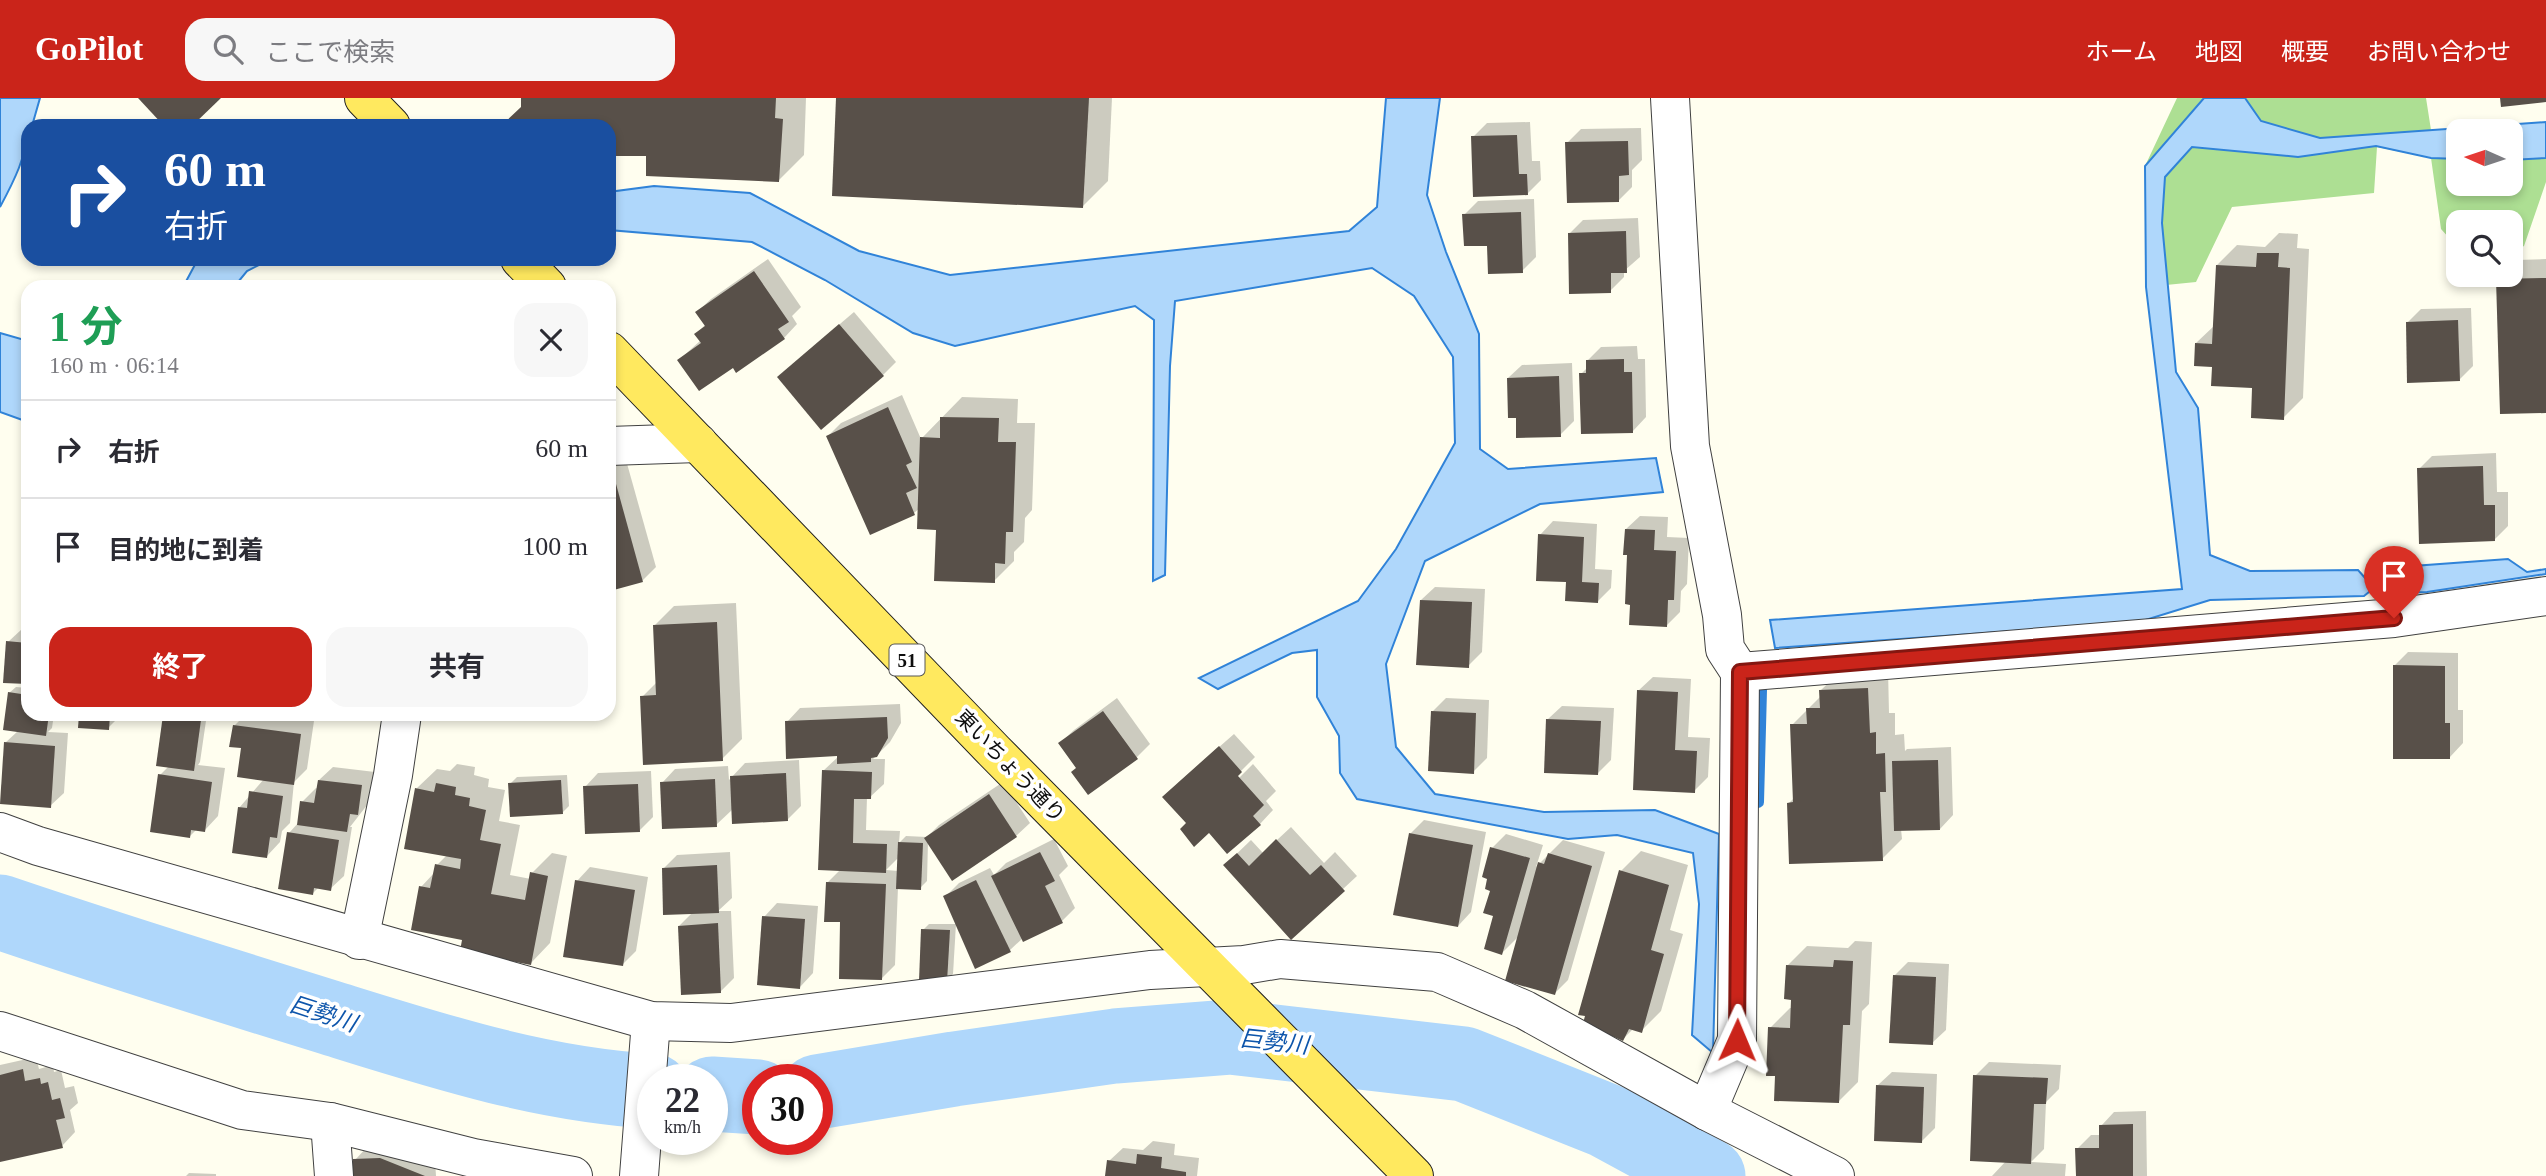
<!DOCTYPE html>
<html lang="ja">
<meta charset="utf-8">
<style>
body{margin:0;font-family:"Times New Roman","Noto Sans JP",serif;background:#f7f7f7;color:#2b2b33;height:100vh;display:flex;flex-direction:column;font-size:26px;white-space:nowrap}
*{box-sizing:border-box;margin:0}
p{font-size:23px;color:#7c7c81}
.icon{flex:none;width:38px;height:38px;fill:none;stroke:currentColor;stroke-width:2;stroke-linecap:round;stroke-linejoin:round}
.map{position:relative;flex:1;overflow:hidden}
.panel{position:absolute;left:21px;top:182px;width:595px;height:441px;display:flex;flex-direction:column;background:#fff;border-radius:21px;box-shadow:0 4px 10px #0003}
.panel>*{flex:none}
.banner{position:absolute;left:21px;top:21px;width:595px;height:147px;border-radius:21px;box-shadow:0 4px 10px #0003;background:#1a4fa0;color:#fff;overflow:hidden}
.needle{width:46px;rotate:273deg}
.buttons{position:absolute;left:2446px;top:21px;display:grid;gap:14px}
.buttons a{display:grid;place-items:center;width:77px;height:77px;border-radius:14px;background:#fff;box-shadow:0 4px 10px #0003;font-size:35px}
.speed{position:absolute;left:637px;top:966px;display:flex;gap:14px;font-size:35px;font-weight:700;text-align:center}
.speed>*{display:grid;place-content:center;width:91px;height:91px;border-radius:50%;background:#fff;box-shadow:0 4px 10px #0003;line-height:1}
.speed small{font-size:18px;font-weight:400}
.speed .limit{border:10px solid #d22;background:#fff;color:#111}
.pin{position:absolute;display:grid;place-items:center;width:60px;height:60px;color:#fff;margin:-72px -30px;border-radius:50% 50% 50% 0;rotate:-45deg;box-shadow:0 0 7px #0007}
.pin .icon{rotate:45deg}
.me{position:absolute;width:77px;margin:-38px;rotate:1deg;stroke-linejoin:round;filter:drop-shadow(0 0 5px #0008)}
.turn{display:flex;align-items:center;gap:24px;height:147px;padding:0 28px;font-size:32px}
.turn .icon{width:91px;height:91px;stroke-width:2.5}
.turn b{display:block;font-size:49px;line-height:60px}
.round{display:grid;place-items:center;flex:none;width:74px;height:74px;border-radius:21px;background:#f7f7f7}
.summary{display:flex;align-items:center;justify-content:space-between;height:119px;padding:0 28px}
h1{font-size:42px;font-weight:700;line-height:52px;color:#1e9e55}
.cta{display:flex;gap:14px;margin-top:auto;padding:14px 28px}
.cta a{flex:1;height:80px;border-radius:21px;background:#ca241a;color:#fff;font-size:28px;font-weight:700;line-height:80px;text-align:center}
.cta a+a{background:#f7f7f7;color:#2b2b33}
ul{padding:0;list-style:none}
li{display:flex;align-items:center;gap:21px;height:98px;padding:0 28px;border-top:2px solid #e1e1e2}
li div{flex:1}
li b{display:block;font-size:26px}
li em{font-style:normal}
header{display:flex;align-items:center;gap:42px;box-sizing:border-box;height:98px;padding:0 35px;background:#ca241a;color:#fff}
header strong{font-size:33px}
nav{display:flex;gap:38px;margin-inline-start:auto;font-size:24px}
.search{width:490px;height:63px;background:#f7f7f7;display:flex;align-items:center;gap:18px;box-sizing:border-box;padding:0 24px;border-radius:21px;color:#7c7c81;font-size:26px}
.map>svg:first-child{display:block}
.forest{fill:#addf93;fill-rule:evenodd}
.water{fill:#afd7fb;stroke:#3083d8;stroke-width:2}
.shadow{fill:#0003;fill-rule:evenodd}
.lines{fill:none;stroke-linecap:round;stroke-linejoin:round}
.stream{stroke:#3083d8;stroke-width:12}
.river{stroke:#afd7fb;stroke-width:75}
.building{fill:#585049}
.minor-casing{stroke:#414141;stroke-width:40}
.major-casing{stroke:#1f1f1f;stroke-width:40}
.minor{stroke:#fff;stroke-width:38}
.major{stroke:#ffe95f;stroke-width:38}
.route-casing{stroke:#831711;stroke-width:18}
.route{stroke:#ca241a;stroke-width:12}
.labels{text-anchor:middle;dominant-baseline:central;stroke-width:7;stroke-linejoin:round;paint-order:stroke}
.shield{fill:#fff;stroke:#565656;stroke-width:2}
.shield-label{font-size:19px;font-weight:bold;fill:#0e0e0e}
.street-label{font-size:21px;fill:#0e0e0e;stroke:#fff}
.water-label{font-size:23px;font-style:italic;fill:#0d55ab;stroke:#fff}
</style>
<header>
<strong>GoPilot</strong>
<div class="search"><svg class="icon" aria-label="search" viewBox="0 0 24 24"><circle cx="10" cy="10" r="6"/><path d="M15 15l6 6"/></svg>ここで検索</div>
<nav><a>ホーム</a><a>地図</a><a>概要</a><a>お問い合わせ</a></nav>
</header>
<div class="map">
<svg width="2546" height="1078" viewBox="0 0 2546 1078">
<rect width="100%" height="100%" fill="#fffeef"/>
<path class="forest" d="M2177 0H2426L2431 32 2546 24V84L2524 148 2511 155V124H2459V151L2441 131 2431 60 2377 49 2374 95 2232 109 2196 184 2146 189 2145 68ZM2459 33H2511V86H2459Z"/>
<g class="water">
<path d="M0 0H40L32 28H28C28 56 13 85 0 109Z"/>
<polygon points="1386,0 1440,0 1427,97 1446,154 1479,236 1480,351 1508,371 1656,360 1663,394 1540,406 1425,463 1386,566 1396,649 1435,696 1544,714 1655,712 1719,736 1713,955 1692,937 1699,806 1693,755 1617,737 1568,741 1357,701 1340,675 1339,638 1317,599 1317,552 1292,555 1218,591 1199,580 1358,503 1396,451 1455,345 1453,259 1414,198 1372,170 1175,203 1170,268 1165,477 1153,483 1154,222 1135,208 955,248 913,235 825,182 752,144 609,132 609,94 654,88 750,95 859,153 950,177 1349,133 1377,109"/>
<polygon points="2204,0 2245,0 2261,23 2320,40 2546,24 2546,60 2511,62 2511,33 2459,33 2459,61 2431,60 2376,48 2298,59 2192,49 2165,79 2162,125 2176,274 2198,310 2210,457 2250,473 2358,472 2374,490 2364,498 2210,502 2139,524 1775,550 1770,522 2182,491 2146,189 2145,68"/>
<polygon points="198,161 271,161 247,173 234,189 183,189"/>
<polygon points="0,235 28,243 28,324 0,314"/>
<polygon points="2508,461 2527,474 2546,471 2546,476 2427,494 2405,495 2413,468"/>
</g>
<g class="shadow">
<polygon points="523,0 806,0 804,57 779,82 648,56 609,58 609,28 503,28 523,8"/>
<polygon points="838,0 1112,0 1108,83 1083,108"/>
<polygon points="1530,24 1532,63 1540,63 1541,82 1527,96 1473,39 1487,25"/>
<polygon points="1641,30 1642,62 1632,72 1632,89 1619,102 1567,45 1581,31"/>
<polygon points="1534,101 1536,159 1522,173 1489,146 1464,117 1478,103"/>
<polygon points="1638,120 1640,159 1624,173 1624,179 1610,193 1569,136 1583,122"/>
<polygon points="2279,135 2298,136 2297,150 2309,151 2303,300 2283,320 2254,288 2214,267 2196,245 2215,227 2217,167 2237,147 2265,149"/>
<polygon points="768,161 801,209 792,218 797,226 784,240 733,268 679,262 701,242 696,236 706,226 697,214 711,201"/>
<polygon points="2546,161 2546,313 2498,182 2503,177 2511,177 2511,168 2517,162"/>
<polygon points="2471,210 2473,268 2459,282 2407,225 2421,211"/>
<polygon points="854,214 896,264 883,277 793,266"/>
<polygon points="1637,248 1638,261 1645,261 1646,319 1633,333 1581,276 1588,269 1587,263 1601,249"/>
<polygon points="1572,265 1574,323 1560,337 1517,319 1508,280 1522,267"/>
<polygon points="902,297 921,341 962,299 1018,301 1017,325 1035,325 1032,412 1025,420 1024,444 1014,454 1014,463 994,483 937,430 920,410 914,415 828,338 841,325"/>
<polygon points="2496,355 2497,394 2508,394 2508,428 2495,441 2419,371 2432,358"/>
<polygon points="626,362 656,469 642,483 611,491 609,484 609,367"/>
<polygon points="1640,418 1668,419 1667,439 1689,440 1687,486 1681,493 1680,514 1666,528 1629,455 1626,431"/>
<polygon points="1553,423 1597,426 1595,471 1612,472 1611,490 1598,503 1540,437"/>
<polygon points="1435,489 1485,491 1482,554 1468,568 1421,502"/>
<polygon points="736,505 742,641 722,661 642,599 657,584 654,528 674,508"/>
<polygon points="22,531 28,531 28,585 8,544"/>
<polygon points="2408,554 2458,555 2458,612 2463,612 2463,645 2450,659 2394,568"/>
<polygon points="1888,571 1889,615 1895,615 1895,637 1904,636 1905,653 1907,651 1951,649 1953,717 1940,731 1901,731 1902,741 1882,761 1789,705 1794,700 1792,627 1821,598 1821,592 1841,573"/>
<polygon points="1653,579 1691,581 1688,639 1710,640 1708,679 1694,693 1639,592"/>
<polygon points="16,589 28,590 28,616 54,616 52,630 48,634 68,635 64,695 50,708 5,645 18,633 9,595"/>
<polygon points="1117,600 1150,646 1136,660 1077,670 1060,645 1074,632"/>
<polygon points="1446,600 1489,602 1487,660 1473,674 1432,614"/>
<path d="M900 606 901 625 890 644 873 661H885L884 686 870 699H867L866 732 900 733 899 745 906 738 927 739 939 727 1003 684 1030 725 1016 738 928 744 927 783 920 790 898 789 895 867 882 880 842 823 827 785 841 771 823 673 840 657 787 624 800 610ZM899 759V773L886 772Z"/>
<polygon points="1562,608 1614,610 1611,662 1598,675 1548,621"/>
<polygon points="81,616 122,616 108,630"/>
<polygon points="166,616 207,616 200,664 198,667 225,670 218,718 205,732 197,731 190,738 160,677 169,668"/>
<polygon points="246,616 314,623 307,671 294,684 290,725 282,733 280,744 267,758 239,710 264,681 243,649 234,628"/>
<polygon points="1234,636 1255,659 1231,683 1233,686 1253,666 1276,693 1266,703 1273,712 1260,726 1209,733 1188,725 1178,685"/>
<polygon points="799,662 801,708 787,722 733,711 716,727 662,685 675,671 728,668 729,682 745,665"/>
<polygon points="457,666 475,669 474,677 489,681 488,689 505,692 499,723 520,727 510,777 531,781 532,775 552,755 567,758 550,845 531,865 464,841 421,789 435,774 437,767 447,757 417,690 437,671 450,673"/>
<polygon points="333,669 375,674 371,702 350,729 352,729 344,778 330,791 319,789 313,795 289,735 299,724 302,704 316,690 318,691 319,682"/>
<polygon points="651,673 653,719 640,732 585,689 598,675"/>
<polygon points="567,677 569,708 562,715 510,686 517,679"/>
<polygon points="1424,722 1486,734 1471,814 1458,828 1410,736"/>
<polygon points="1291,729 1324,765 1335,754 1357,778 1343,791 1225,767 1251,742 1263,755"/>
<polygon points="1506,736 1543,747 1536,769 1563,742 1605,754 1568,882 1555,895 1519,838 1502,855 1492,791 1492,750"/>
<polygon points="1054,741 1068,768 1059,777 1075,810 1062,823 1023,840 1010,852 976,869 945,799 959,785 990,770 994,777 1006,765"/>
<polygon points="1641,753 1688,767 1670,832 1683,836 1661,913 1641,933 1633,931 1623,941 1621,773"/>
<polygon points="730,754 732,800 718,813 731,813 734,880 720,894 679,828 693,814 663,771 677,757"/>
<polygon points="590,769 648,779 636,853 622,867 577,783"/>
<polygon points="777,805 818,808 813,875 800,889 764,819"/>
<polygon points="929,826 956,826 953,876 946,882 923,832"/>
<polygon points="1855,843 1872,844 1869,906 1862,913 1858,984 1838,1004 1777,977 1770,930 1790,910 1793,910 1787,868 1807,848 1848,850"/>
<polygon points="1908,864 1949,866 1946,932 1932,945 1894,878"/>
<polygon points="36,959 39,971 53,967 54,974 61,972 65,990 74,988 78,1005 70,1012 75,1034 62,1048 0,1062 0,967"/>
<polygon points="1989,964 2061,967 2059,991 2046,1004 2044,1051 2031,1064 2066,1066 2065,1078 1992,1078 2006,1063 1975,978"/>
<polygon points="1892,974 1937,976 1935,1030 1921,1044 1878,987"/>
<polygon points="2146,1013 2147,1078 2077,1078 2077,1051 2091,1037 2101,1037 2101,1028 2114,1014"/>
<polygon points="1153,1043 1175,1046 1174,1057 1199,1060 1197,1078 1107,1078 1109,1063 1123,1050 1143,1052"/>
<polygon points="368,1048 435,1063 436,1078 355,1078 355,1062"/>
<polygon points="189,1075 216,1076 216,1078 186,1078"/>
</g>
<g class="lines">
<polyline class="stream" points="1758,704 1761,592"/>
<g class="river">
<path d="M0 814C109 851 218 885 328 919 434 952 541 987 653 993"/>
<polyline points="817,994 954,971 1115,948 1230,939 1464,966 1607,1023 1708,1078"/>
<polyline points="712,996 758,999"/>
</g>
</g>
<g class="building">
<polygon points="138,0 221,0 192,28 164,28"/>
<polygon points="521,0 776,0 775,20 783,21 779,84 646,78 646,58 609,58 609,28 501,28 521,9"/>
<polygon points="836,0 1089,0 1083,110 832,98"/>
<polygon points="2500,0 2546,0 2546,4 2501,9"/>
<polygon points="1517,37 1519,76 1527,76 1528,97 1473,99 1471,38"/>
<polygon points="1628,43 1629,77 1619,78 1619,104 1567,105 1565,44"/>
<polygon points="1521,114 1523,175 1488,176 1487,148 1464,148 1462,116"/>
<polygon points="1626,133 1627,175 1611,175 1611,195 1569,196 1568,135"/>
<polygon points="2257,155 2279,155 2278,169 2290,170 2284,322 2251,320 2252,290 2211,288 2212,269 2194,268 2195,245 2212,246 2216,167 2256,169"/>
<polygon points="754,173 789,224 778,231 785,241 736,275 733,270 699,293 677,262 701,245 694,236 705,228 695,214"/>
<polygon points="2546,180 2546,315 2500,316 2496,181"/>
<polygon points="2458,222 2460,283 2407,285 2406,224"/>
<polygon points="839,226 884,278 821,332 777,279"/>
<polygon points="1624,261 1624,274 1632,274 1633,335 1581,336 1579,275 1586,275 1586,262"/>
<polygon points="1559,278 1561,339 1516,340 1516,320 1508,320 1507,280"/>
<polygon points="888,309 912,364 906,367 917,390 906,395 915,417 870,437 826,338"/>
<polygon points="940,319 999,320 998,344 1016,344 1013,434 1006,434 1005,466 995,465 995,485 934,483 936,432 917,431 920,339 940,340"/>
<polygon points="2483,368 2484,407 2495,407 2495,443 2419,446 2417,370"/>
<polygon points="613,375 643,484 610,493 609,376"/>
<polygon points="1625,431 1655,432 1654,452 1676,453 1674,502 1668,502 1667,529 1629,527 1630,507 1625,506 1627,457 1623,457"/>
<polygon points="1538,436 1584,439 1582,484 1599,485 1598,505 1565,503 1566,484 1536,483"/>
<polygon points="1420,502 1472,504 1469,570 1416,567"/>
<polygon points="717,524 723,663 643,667 640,598 656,597 653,527"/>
<polygon points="6,543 28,545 28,586 3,585"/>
<polygon points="2393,567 2445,568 2445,625 2450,625 2450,661 2393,661"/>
<polygon points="1868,590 1870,635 1876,634 1876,656 1885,655 1886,694 1880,694 1883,763 1789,766 1787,705 1793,704 1790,626 1807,626 1806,610 1820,610 1819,592"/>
<polygon points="1637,592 1678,594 1675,652 1697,653 1695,695 1633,692"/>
<polygon points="8,594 28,597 28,616 49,616 46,638 3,632"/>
<polygon points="1103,613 1138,661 1088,697 1071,674 1076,670 1058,645"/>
<polygon points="1431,613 1476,615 1474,676 1428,673"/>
<polygon points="79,616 110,616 109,632 78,630"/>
<polygon points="163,617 201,622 194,673 156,668"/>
<polygon points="887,619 888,640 877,659 871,660 871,664 837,666 837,658 786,661 785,623"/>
<polygon points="1546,621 1601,623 1598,677 1544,675"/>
<polygon points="233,627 301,636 294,687 237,679 241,650 229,649"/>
<polygon points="4,644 55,648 51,710 0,706"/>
<polygon points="1219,648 1242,674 1238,678 1264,707 1253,718 1261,727 1227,756 1209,735 1194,749 1180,731 1186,725 1162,699"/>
<polygon points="1938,662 1940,732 1894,733 1892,663"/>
<polygon points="822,672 872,674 871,701 854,701 853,745 887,746 886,775 818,772"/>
<polygon points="786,675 788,723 732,726 730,678"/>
<polygon points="158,676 212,684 205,734 191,732 190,740 150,734"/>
<polygon points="715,681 717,729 662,731 660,684"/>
<polygon points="318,682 362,687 358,717 350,716 347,734 297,727 300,703 314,705"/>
<polygon points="561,682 563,716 510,719 508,685"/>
<polygon points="436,685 456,689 455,697 470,700 469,708 486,712 480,742 501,746 491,796 525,802 530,774 548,778 531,867 460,853 462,842 411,832 419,788 430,790 435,766 460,771 461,761 404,751 415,690 434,694"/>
<polygon points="638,686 640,734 585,736 583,688"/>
<polygon points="249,693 283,698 277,740 270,739 267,760 232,755 238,709 247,710"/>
<polygon points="989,696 1017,739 952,783 924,740"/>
<polygon points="287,734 339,742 331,793 314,790 313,797 278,791"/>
<polygon points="1409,735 1473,747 1458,829 1393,817"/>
<polygon points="1276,741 1310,777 1321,767 1345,793 1291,842 1223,767 1237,755 1249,768"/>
<polygon points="898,744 923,745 921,792 896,791"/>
<polygon points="1490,749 1530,760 1502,857 1484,851 1493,818 1483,815 1490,793 1485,791 1487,781 1482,779"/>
<polygon points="1040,754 1055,783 1045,788 1063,825 1023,844 991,778"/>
<polygon points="1548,755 1592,768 1555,897 1505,883 1538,764 1544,766"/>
<polygon points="717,767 719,815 663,817 662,770"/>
<polygon points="1619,772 1669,787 1651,852 1664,856 1642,935 1629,931 1623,943 1583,925 1585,918 1578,917"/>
<polygon points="575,782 635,792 623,868 563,859"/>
<polygon points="976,782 1011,854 975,871 943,798"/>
<polygon points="826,784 886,786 882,882 839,881 840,824 824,824"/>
<polygon points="762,818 805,821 800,891 757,887"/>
<polygon points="718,825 721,895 681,897 678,828"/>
<polygon points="921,831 950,832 947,884 919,883"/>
<polygon points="1834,862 1853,863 1850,927 1843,927 1839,1005 1774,1003 1775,978 1766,978 1768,929 1790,930 1791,902 1784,901 1786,867 1833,869"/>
<polygon points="1893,877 1936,879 1933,947 1889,945"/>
<polygon points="23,971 25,983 40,980 41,986 48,984 52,1002 60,1000 65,1020 56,1022 63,1050 0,1064 0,977"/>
<polygon points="1973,977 2048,980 2046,1006 2034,1006 2031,1066 1970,1063"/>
<polygon points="1876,987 1924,989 1922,1045 1874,1043"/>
<polygon points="2133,1026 2133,1078 2076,1078 2075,1050 2099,1050 2099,1027"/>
<polygon points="1137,1056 1162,1059 1161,1070 1186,1074 1186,1078 1105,1078 1107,1062 1136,1066"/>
<polygon points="380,1060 425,1078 353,1078 353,1061"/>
</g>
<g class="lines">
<g class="minor-casing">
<g id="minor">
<polyline points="1670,0 1690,348 1722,517 1725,551 1740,574 1737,942 1707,1013"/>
<polyline points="609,348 698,345"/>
<polyline points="1740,574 2394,520 2546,498"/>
<polyline points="0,734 38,748 651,923 731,925 1150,872 1244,867 1280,861 1437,874 1525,912 1707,1013 1835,1078"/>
<polyline points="359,842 393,677 402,616"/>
<polyline points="0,933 242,1012 330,1024 473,1060 573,1078"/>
<polyline points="330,1024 334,1078"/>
<polyline points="639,1078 651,923"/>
</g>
</g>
<g class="major-casing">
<g id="major">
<polyline points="364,0 391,28"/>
<polyline points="520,161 547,189"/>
<polyline points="609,253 994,653 1414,1078"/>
</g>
</g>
<use href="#minor" class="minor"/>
<use href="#major" class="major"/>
</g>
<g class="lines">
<g class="route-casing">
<polyline id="route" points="1737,942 1740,574 2394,520"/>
</g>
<use href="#route" class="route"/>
</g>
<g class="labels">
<rect class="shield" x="889.5" y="546.5" width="35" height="31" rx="5"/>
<g class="shield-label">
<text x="907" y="562">51</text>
</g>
<g class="street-label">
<text transform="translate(1010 668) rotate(46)">東いちょう通り</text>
</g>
<g class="water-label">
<text transform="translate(323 916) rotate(18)">巨勢川</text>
<text transform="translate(1274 944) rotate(6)">巨勢川</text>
</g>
</g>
</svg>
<div class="buttons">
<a><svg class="needle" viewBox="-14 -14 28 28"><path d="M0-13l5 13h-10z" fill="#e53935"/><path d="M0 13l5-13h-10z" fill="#7c7c81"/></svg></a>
<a><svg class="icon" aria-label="search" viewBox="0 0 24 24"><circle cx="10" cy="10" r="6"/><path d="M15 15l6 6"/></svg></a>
</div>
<div class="speed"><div>22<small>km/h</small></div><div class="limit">30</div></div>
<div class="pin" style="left:2394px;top:520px;background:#d93025"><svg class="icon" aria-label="arrive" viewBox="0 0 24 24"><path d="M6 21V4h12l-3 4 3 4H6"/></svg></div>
<svg class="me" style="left:1737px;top:942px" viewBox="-20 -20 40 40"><path d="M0-17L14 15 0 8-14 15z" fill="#ca241a" stroke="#fff" stroke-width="4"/></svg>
<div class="banner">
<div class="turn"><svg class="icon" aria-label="right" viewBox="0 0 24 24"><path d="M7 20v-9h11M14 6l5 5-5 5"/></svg><div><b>60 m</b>右折</div></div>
</div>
<section class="panel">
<div class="summary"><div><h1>1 分</h1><p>160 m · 06:14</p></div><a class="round"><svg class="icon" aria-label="close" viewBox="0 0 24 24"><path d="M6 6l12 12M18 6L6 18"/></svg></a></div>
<ul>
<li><svg class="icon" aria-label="right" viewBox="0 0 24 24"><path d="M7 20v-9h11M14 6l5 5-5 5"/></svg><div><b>右折</b></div><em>60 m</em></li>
<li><svg class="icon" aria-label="arrive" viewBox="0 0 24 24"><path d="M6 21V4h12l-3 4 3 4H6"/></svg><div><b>目的地に到着</b></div><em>100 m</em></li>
</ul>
<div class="cta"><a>終了</a><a>共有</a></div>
</section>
</div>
